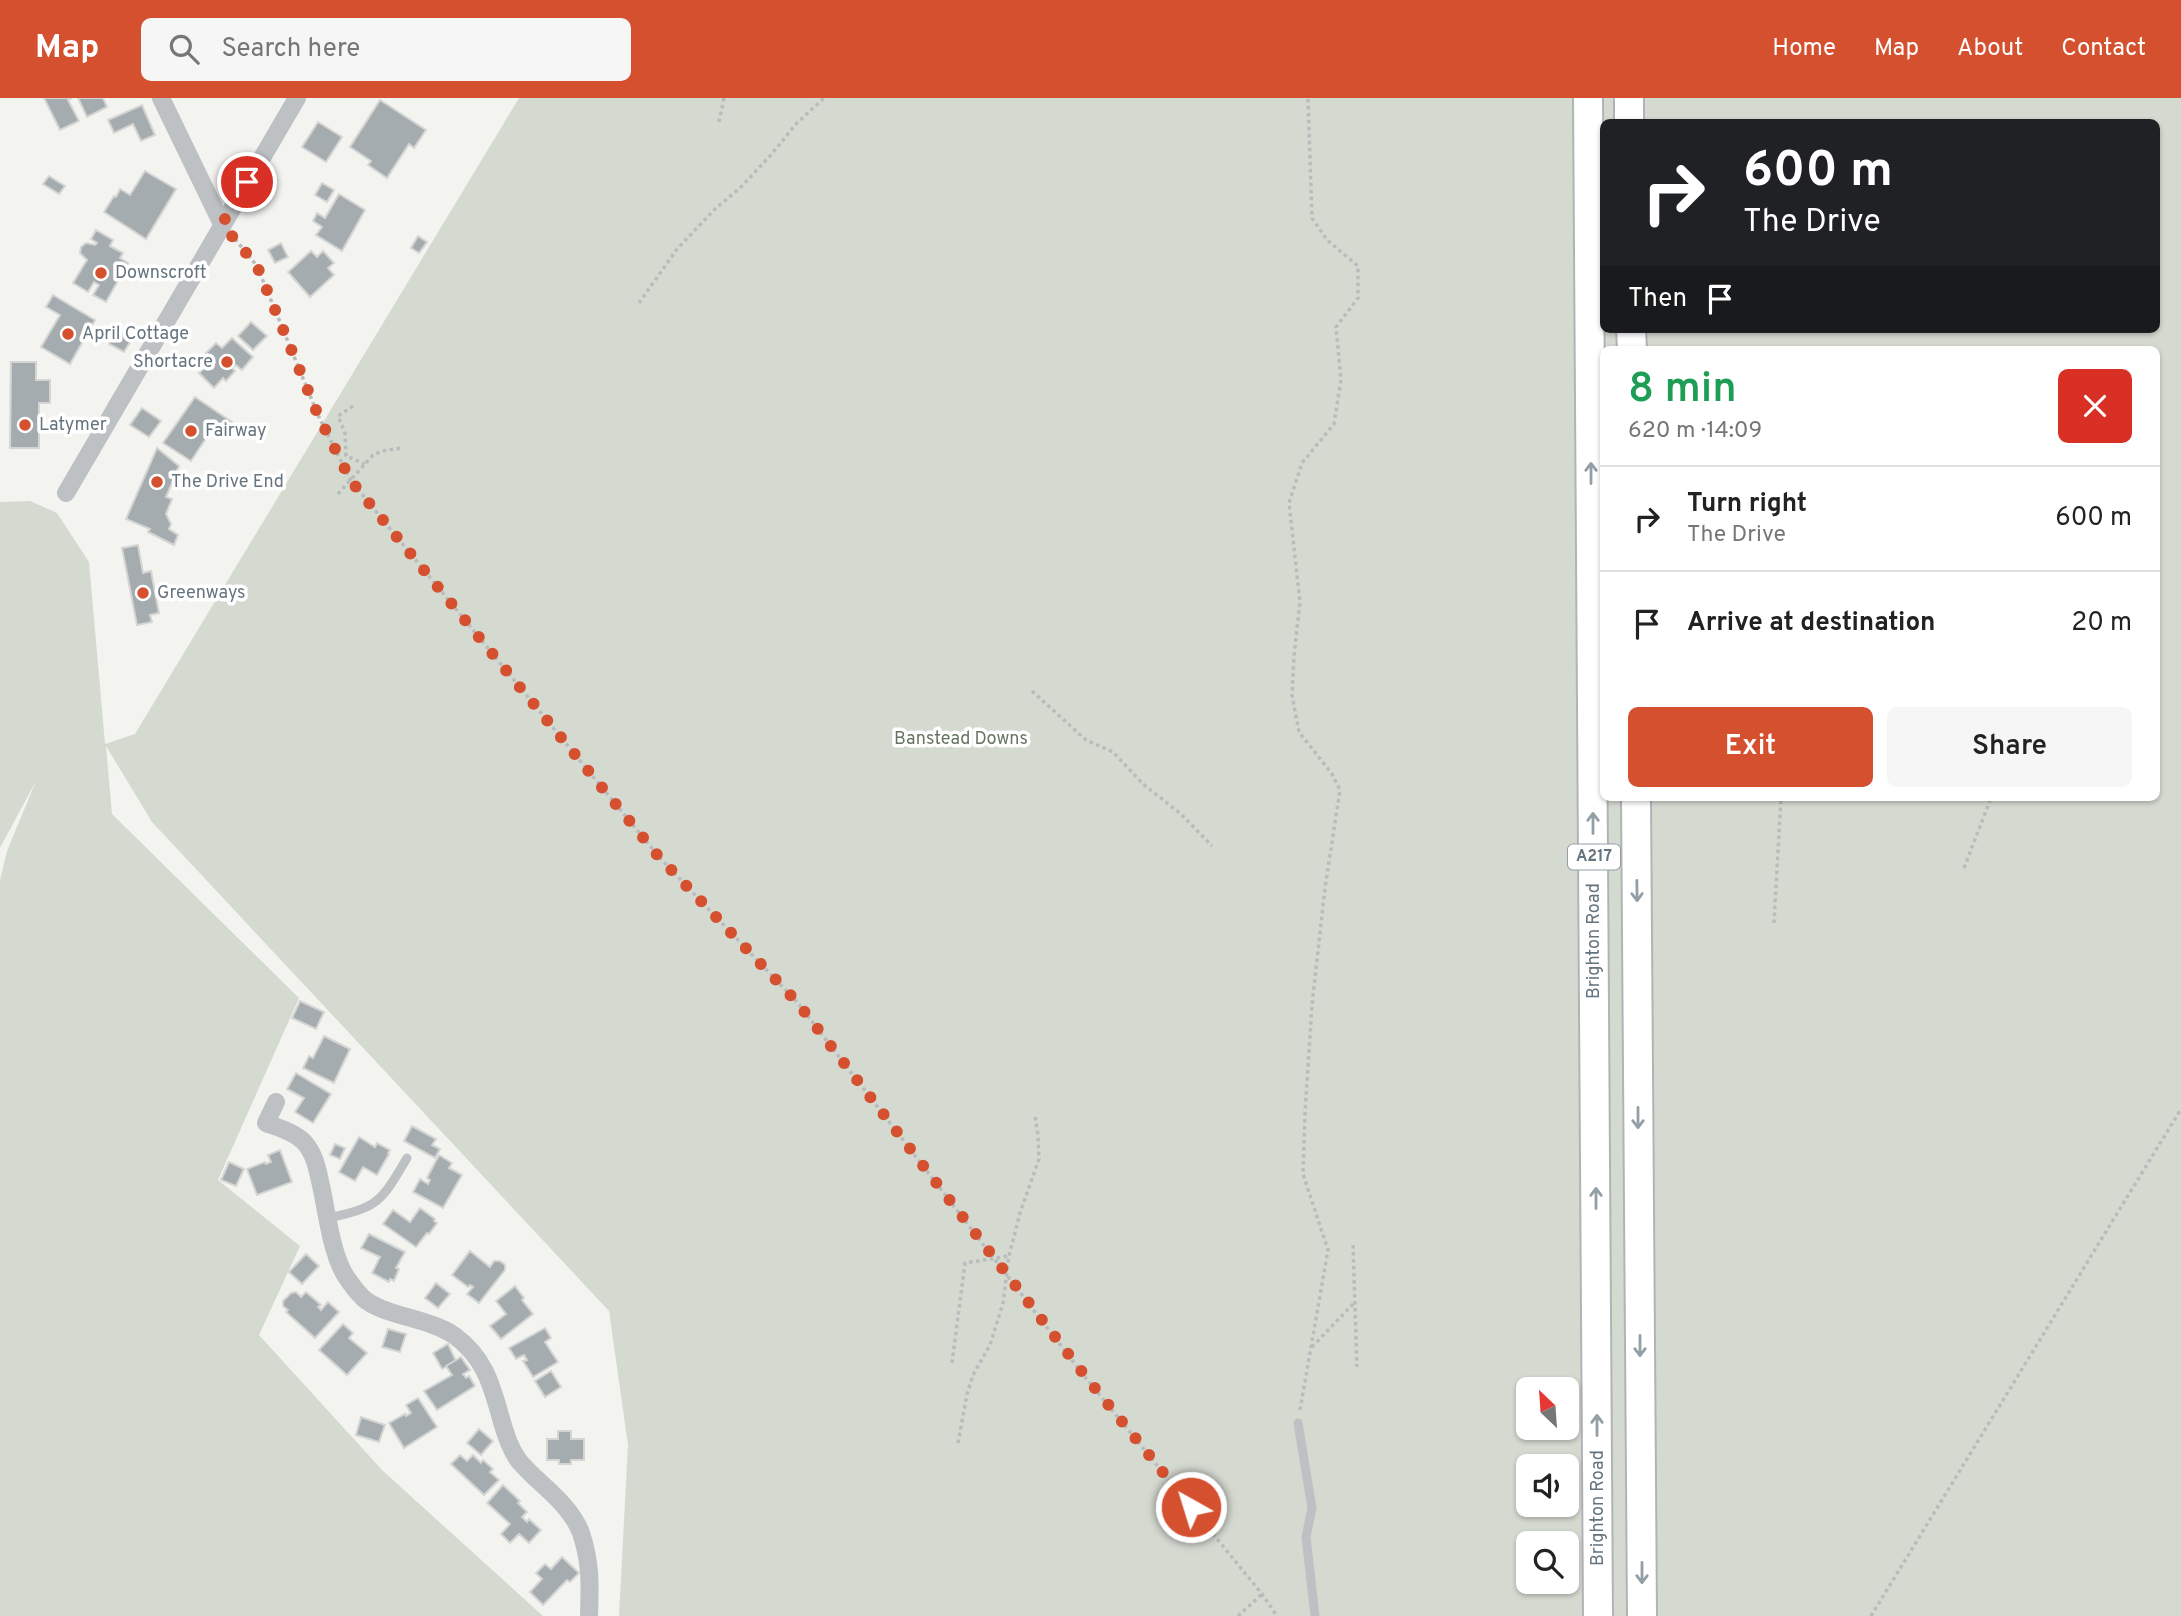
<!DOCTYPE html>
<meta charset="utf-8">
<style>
body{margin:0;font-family:Overpass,sans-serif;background:#f6f6f6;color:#222;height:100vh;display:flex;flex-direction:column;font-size:26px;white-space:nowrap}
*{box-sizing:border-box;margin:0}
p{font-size:23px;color:#767676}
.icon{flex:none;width:38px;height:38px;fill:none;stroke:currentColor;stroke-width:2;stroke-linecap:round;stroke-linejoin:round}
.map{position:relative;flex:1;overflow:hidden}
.drawer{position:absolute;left:1600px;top:248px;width:560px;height:455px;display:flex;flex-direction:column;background:#fff;border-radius:10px;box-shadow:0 2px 5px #0004}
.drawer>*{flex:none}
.top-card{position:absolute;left:1600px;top:21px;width:560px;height:214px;border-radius:10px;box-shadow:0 2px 5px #0004;background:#202124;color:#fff;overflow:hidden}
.needle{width:46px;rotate:335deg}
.tools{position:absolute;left:1516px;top:1279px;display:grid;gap:14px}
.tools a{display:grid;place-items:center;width:63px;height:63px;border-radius:10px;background:#fff;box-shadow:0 2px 5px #0004;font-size:35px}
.pin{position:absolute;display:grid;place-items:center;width:60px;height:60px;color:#fff;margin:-30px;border:4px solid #fff;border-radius:50%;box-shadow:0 2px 7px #0007}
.me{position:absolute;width:77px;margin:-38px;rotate:321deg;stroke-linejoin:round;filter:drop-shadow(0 0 5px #0008)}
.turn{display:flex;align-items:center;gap:24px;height:147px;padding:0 28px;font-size:32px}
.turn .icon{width:91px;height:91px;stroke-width:2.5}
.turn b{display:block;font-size:49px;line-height:60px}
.then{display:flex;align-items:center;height:66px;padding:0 28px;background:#0003;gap:14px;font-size:26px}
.round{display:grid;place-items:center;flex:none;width:74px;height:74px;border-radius:10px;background:#f6f6f6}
.overview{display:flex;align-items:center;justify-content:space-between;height:119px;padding:0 28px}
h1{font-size:42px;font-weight:600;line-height:52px;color:#1e9e55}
.cta{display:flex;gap:14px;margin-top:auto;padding:14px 28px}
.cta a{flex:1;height:80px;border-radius:10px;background:#d4502f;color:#fff;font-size:28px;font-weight:600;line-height:80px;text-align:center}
.cta a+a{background:#f6f6f6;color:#222}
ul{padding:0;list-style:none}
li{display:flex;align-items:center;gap:21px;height:105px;padding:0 28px;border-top:2px solid #e0e0e0}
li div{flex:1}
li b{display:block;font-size:26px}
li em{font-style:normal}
header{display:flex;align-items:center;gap:42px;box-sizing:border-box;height:98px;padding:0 35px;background:#d4502f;color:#fff}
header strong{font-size:33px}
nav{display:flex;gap:38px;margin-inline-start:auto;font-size:24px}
.search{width:490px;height:63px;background:#f6f6f6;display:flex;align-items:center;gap:18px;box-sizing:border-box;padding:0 24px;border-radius:10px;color:#767676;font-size:26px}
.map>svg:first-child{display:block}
.green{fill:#d5dad1;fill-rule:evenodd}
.building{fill:#a5acb0;stroke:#d5d5d3;stroke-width:2}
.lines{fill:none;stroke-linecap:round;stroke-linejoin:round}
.trunk-casing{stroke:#b0b4b6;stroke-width:32}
.path{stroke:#b9bbbd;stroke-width:3.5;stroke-dasharray:3.5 3.5;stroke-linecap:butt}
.service{stroke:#bdc1c4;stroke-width:9}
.minor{stroke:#bdc1c4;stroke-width:18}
.trunk{stroke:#fff;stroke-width:28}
.oneway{stroke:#939ea5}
.route{stroke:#d4502f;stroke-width:12;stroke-dasharray:0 21.6}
.poi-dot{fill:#d4502f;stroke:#fff;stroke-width:2.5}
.labels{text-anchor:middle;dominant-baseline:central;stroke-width:7;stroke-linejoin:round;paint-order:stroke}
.shield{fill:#fff;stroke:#939ea5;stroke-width:2}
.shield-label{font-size:16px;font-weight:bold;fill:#65747e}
.poi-label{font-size:18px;fill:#65747e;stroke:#fff;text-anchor:start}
.park-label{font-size:18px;fill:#677663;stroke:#fff}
.street-label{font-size:18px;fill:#65747e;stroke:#fff}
</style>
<header>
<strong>Map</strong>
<div class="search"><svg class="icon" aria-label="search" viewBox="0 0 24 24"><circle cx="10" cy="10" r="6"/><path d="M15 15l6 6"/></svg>Search here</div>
<nav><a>Home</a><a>Map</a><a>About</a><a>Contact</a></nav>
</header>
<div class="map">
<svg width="2181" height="1518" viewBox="0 0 2181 1518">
<rect width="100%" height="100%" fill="#f3f3f0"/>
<path class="green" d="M519 0H2181V1518H619L628 1347 609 1213 152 724 106 648 112 716 299 900 218 1082 300 1148 259 1237 383 1373 543 1518H0V782L7 753 36 683 0 750V404L30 403 57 415 89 464 105 646 135 636ZM1603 24H2156V231H1603ZM1603 252H2156V700H1603ZM1528 1292H1566V1330H1528ZM1528 1368H1566V1407H1528ZM1528 1446H1566V1484H1528Z"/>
<g class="building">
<polygon points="44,0 72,0 68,2 79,23 60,32"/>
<polygon points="78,0 103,0 107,9 87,19"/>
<polygon points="380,2 426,32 414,50 409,46 387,80 368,67 371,63 350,49"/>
<polygon points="142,7 155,37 141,43 133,26 114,35 108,22"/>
<polygon points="318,24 342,39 326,64 302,49"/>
<polygon points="145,73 176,91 146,141 104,114 114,98 116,99 120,91 130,97"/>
<polygon points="49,78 65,88 59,96 43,86"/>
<polygon points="322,85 334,92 327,104 315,97"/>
<polygon points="339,96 365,112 342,153 316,137 322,129 313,123 317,115 325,120"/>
<polygon points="96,132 113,142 110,148 123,155 120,160 128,165 106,204 93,197 99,187 94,184 88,194 73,185 87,162 80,155 81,149 86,145 95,147 97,145 91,141"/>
<polygon points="418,138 427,144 419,155 411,150"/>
<polygon points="281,145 288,159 275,165 268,152"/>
<polygon points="311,153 317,159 323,153 334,165 328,170 334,177 310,199 288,174"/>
<polygon points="53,197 95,222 70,266 41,249 60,217 46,209"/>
<polygon points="251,224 267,238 253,252 238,238"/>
<polygon points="117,232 132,241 124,254 109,246"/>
<polygon points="232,240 253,259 242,272 236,267 232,270 235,273 226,283 223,280 214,290 199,275 208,266 205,263 209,258 206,255 216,245 222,250"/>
<polygon points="11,264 36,264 36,282 50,282 50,305 39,305 39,350 10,350"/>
<polygon points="195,299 232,324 223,337 213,330 191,363 163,345"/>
<polygon points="142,310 161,323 149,339 130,327"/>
<polygon points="157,350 179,368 166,399 172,401 166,416 171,426 169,431 178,437 174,447 148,434 150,431 126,421"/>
<polygon points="138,447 143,475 151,473 159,515 150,517 152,524 137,527 122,450"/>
<polygon points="300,903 324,914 316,931 292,920"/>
<polygon points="324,938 350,951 334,985 303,970 309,958 313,960"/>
<polygon points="296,975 331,996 313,1025 295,1014 304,1000 287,991"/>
<polygon points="412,1028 436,1041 432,1047 440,1051 435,1060 404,1043"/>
<polygon points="359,1039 375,1049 377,1045 390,1052 388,1055 389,1056 377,1077 363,1069 355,1083 339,1074"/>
<polygon points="335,1046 345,1050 340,1061 330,1057"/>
<polygon points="280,1052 292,1084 257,1097 247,1071 265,1064 266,1066 271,1064 268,1057"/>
<polygon points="439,1057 452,1065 449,1070 462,1077 443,1110 413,1094 420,1081 428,1086 430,1082 427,1080"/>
<polygon points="229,1064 244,1071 236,1088 221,1082"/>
<polygon points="420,1110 435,1121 434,1123 437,1125 429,1136 427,1135 416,1149 383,1126 393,1112 410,1124"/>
<polygon points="369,1136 405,1154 396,1170 399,1171 394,1183 390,1181 389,1184 372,1175 380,1159 361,1150"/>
<polygon points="470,1153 490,1169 494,1163 500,1163 505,1167 505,1172 479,1205 467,1196 473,1189 470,1187 468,1189 452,1177"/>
<polygon points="306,1156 319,1168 302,1186 289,1174"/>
<polygon points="436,1185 450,1196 438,1210 425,1200"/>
<polygon points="515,1188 524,1200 522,1202 533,1216 501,1241 490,1228 506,1216 496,1203"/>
<polygon points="296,1194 301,1199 306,1194 321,1207 318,1209 321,1212 328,1204 339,1214 315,1240 286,1214 288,1212 283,1208 283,1203 291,1195"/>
<polygon points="343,1226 353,1235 349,1240 367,1255 347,1277 319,1252"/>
<polygon points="545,1230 551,1240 545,1244 558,1264 533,1279 523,1263 527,1262 524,1257 516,1261 509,1250"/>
<polygon points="388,1231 406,1236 400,1254 382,1249"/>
<polygon points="448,1246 456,1263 442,1271 433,1255"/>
<polygon points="461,1259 470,1272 463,1276 466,1280 469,1278 475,1288 437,1312 424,1293 452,1277 446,1268"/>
<polygon points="551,1273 561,1289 545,1299 535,1283"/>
<polygon points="418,1300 437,1329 404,1350 389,1325 405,1316 406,1318 411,1315 406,1307"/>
<polygon points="361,1319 385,1327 379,1344 356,1337"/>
<polygon points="479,1331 493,1343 481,1357 467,1345"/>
<polygon points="558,1333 571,1333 571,1341 584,1341 584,1362 571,1362 571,1366 559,1366 559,1362 547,1362 547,1341 558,1341"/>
<polygon points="460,1357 467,1363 473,1357 481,1365 483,1362 493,1371 490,1374 499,1382 484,1397 451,1366"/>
<polygon points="503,1387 520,1403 518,1405 527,1414 522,1419 527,1424 529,1421 541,1432 529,1445 519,1436 510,1445 501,1436 510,1426 487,1405"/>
<polygon points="562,1459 579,1475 570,1484 567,1482 543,1507 530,1494 542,1481 536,1475 545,1466 551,1471"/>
</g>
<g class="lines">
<g class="trunk-casing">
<g id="trunk">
<polyline points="1588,0 1598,1518"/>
<polyline points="1629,0 1629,24"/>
<polyline points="1631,231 1632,252"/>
<polyline points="1636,700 1642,1518"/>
</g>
</g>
<g class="path">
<polyline points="719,24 724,0"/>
<polyline points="235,141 257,168 318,317 351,383 659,759 797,904 1085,1279 1262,1496 1277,1518"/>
<polyline points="639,205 677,151 716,110 740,90 770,58 796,26 824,0"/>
<polyline points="353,308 338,318 345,335 346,358 365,366"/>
<polyline points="338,396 373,357 382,353 402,350"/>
<polyline points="1032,593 1086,642 1113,654 1143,686 1181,716 1212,748"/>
<polyline points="1964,770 1991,700"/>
<polyline points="1774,825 1781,700"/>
<polyline points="1353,1147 1357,1269"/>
<polyline points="1312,1249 1354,1205"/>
<polyline points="952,1265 965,1165 1009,1158"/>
<polyline points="1300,1312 1328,1152 1303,1076 1305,1015 1312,907 1325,790 1340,692 1332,676 1299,634 1292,597 1294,558 1300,504 1289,405 1302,365 1334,326 1341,282 1336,229 1358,200 1358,168 1327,142 1312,120 1308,0"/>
<polyline points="958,1345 967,1296 973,1277 990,1247 1003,1205 1009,1158 1020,1115 1039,1061 1038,1038 1035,1018"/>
<polyline points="1238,1518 1262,1496"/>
<polyline points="1871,1518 2181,1011"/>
</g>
<g class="service">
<path d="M329 1120C379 1109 381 1104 407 1060"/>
<polyline points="1298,1325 1312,1410 1306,1439 1315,1518"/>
</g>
<g class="minor">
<polyline points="161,0 222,126"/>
<polyline points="66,395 297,0"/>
<path d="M276 1004 266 1025C279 1030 294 1034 304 1044 314 1055 317 1069 320 1083 327 1112 331 1160 349 1183 353 1189 358 1195 363 1200 383 1218 430 1220 455 1238 486 1261 492 1289 502 1324 506 1337 510 1351 519 1363 538 1386 570 1405 581 1435 591 1465 590 1487 589 1518"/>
</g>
<use href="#trunk" class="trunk"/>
</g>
<defs><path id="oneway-shaft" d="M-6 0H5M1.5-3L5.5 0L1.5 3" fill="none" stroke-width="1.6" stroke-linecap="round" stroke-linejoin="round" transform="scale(1.75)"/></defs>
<g class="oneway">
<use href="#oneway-shaft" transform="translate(1591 375) rotate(-90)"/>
<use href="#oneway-shaft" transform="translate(1593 725) rotate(-90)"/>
<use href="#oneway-shaft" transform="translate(1637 793) rotate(89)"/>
<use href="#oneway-shaft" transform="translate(1638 1020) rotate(90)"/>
<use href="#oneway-shaft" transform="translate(1596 1100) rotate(-90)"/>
<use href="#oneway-shaft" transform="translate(1640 1248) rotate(90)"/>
<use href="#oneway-shaft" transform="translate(1597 1327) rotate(-90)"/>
<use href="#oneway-shaft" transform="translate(1642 1475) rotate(90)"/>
</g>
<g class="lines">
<polyline class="route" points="247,84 222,126 257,168 318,317 351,383 659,759 797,904 1086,1279 1191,1409"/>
</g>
<g class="poi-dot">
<circle cx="101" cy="175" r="7"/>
<circle cx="68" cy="236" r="7"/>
<circle cx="227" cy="264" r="7"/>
<circle cx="25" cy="327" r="7"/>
<circle cx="191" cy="333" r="7"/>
<circle cx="157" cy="384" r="7"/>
<circle cx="143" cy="495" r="7"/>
</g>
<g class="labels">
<rect class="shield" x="1568" y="746.5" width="52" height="25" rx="5"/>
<g class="shield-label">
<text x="1594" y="759">A217</text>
</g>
<g class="poi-label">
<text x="115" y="175">Downscroft</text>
<text x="82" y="236">April Cottage</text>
<text x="213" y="264" text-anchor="end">Shortacre</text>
<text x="39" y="327">Latymer</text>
<text x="205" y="333">Fairway</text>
<text x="171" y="384">The Drive End</text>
<text x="157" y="495">Greenways</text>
</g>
<g class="park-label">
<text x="961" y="641">Banstead Downs</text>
</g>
<g class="street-label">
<text transform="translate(1594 843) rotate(-90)">Brighton Road</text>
<text transform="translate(1598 1410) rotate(-90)">Brighton Road</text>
</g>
</g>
</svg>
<div class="tools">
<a><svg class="needle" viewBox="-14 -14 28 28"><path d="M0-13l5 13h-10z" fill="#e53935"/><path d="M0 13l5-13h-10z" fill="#767676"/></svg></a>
<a><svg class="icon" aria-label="sound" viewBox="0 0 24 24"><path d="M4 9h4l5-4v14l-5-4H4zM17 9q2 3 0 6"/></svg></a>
<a><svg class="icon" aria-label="search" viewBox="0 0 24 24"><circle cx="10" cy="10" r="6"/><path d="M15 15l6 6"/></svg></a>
</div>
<div class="pin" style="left:247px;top:84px;background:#d93025"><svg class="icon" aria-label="arrive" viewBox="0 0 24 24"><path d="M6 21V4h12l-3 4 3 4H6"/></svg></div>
<svg class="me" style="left:1191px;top:1409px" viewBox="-20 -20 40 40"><circle r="17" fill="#d4502f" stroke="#fff" stroke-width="3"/><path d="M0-11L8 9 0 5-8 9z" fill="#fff"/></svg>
<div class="top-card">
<div class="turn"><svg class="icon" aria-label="right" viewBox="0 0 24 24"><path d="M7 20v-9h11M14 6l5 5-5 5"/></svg><div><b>600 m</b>The Drive</div></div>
<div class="then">Then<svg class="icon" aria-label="arrive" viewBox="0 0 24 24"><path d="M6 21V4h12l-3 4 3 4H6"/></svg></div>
</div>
<section class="drawer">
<div class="overview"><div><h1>8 min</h1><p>620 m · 14:09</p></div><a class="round" style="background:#d93025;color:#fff"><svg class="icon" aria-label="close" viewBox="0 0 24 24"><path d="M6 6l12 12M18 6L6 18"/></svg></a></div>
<ul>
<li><svg class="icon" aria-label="right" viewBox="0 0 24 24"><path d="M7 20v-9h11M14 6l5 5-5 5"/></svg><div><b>Turn right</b><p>The Drive</p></div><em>600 m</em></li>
<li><svg class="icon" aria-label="arrive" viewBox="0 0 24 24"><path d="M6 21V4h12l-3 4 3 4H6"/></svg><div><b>Arrive at destination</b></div><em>20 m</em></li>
</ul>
<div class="cta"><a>Exit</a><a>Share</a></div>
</section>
</div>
